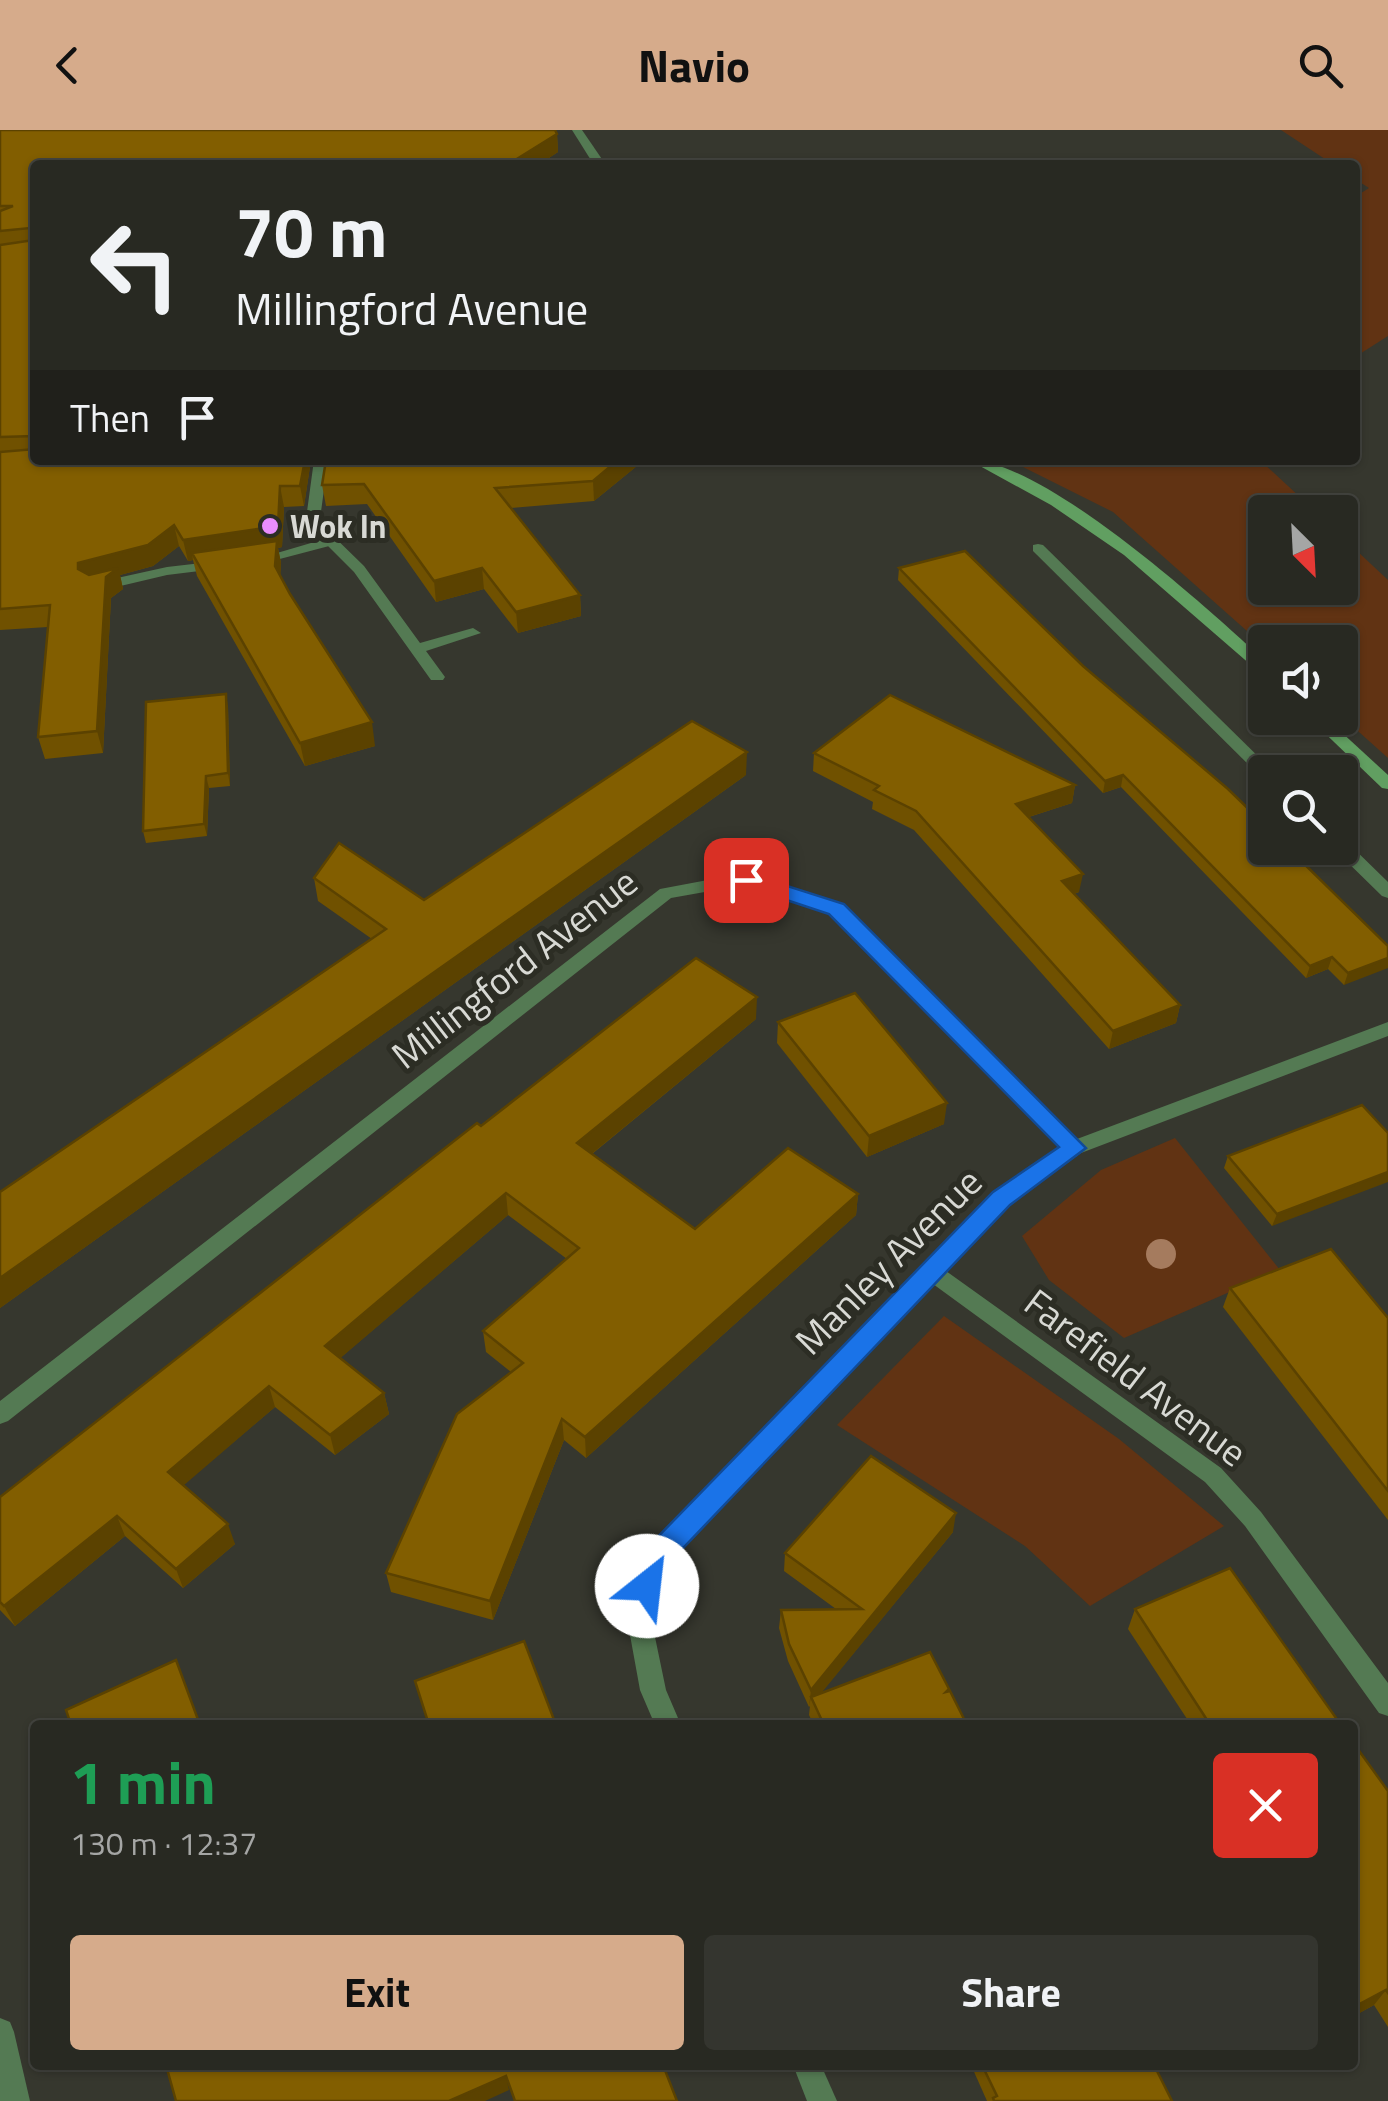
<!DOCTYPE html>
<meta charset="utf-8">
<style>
body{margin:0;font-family:"Titillium Web",sans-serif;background:#34352f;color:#f1f3f6;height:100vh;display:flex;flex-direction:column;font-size:38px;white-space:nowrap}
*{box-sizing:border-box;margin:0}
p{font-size:32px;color:#a5a6a5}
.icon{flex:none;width:55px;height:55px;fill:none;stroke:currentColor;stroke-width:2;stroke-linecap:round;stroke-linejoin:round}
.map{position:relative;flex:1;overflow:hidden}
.sheet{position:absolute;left:30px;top:1590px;width:1328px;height:350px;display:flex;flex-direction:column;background:#282922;border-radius:10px;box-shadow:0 2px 8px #0004,0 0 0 2px #444540}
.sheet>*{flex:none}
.guide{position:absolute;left:30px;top:30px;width:1330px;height:305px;border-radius:10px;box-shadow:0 2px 8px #0004,0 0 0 2px #444540;background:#282922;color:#f1f3f6;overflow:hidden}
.needle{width:65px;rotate:156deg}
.buttons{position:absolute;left:1248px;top:365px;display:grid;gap:20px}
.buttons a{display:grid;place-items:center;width:110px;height:110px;border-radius:10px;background:#282922;box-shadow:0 2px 8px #0004,0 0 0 2px #444540;font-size:50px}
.pin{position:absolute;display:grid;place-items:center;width:85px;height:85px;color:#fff;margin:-42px;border-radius:20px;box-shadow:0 5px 15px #0006}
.me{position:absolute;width:110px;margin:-55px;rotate:29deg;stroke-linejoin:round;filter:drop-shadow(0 0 8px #0008)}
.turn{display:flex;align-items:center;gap:35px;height:210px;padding:0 40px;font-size:45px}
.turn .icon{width:130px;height:130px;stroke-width:2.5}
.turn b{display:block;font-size:70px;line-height:85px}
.then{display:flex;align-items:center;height:95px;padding:0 40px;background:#0003;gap:20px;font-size:38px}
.round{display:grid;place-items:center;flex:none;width:105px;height:105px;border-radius:10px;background:#34352f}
.headline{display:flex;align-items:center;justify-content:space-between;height:170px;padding:0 40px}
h1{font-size:60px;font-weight:700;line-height:75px;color:#1e9e55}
.button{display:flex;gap:20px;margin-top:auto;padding:20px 40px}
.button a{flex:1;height:115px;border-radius:10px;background:#d6ab8b;color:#111;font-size:40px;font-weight:700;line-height:115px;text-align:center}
.button a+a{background:#34352f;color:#f1f3f6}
header{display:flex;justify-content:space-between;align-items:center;height:130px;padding:0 40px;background:#d6ab8b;color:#111;font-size:45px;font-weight:700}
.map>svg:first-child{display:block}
.green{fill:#613313}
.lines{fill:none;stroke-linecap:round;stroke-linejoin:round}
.lane{fill:#547a53;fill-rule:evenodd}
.street{fill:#547a53;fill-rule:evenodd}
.secondary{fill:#619f61;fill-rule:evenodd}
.tree{fill:#a57b5e}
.wall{fill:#705100}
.shaded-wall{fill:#5b4200}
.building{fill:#825e00;stroke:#5b4200;stroke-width:2.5}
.route{fill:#1a73e8;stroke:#114b97;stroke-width:2.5}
.poi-dot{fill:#e98dfe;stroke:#2c2d24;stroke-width:4}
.labels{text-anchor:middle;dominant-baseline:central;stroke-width:10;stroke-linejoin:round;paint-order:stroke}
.far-poi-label{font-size:32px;font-weight:bold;fill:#d8d9d4;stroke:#2c2d24;text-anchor:start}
.street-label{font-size:38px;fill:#d8d9d4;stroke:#2c2d24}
</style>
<header><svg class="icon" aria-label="back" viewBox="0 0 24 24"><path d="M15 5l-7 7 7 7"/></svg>Navio<svg class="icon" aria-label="search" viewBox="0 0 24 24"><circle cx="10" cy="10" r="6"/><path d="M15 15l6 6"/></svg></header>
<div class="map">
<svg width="1388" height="1971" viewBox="0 0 1388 1971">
<rect width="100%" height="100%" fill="#36372e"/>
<g class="green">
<polygon points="1281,0 1388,0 1388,206 1355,227 1355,67 1369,58 1355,49 1355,35 1334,35"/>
<polygon points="1009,330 1260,330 1316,382 1265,382 1265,458 1340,458 1340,405 1388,450 1388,628 1340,585 1340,512 1265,512 1265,517 1113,382"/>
<polygon points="1175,1008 1280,1140 1124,1208 1049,1150 1022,1106 1101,1040"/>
<polygon points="944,1186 1119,1309 1224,1396 1090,1476 1025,1416 837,1295"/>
</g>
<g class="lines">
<g class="lane">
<polygon points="328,408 335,412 333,415 253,436 246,432"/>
<polygon points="219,431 226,435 224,438 167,445 95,462 87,457 90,454 167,437"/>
</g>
<g class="street">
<polygon points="572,0 582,0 606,35 594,35"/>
<polygon points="314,330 328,330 320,389 324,397 364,436 420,513 473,498 481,503 426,521 445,547 443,550 431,550 354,442 311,399 306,389"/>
<polygon points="1038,414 1043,415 1274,642 1260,646 1033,421 1033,415"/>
<polygon points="1340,709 1346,711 1388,752 1388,768 1382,766 1334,719 1340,718"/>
<polygon points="745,743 843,775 1077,1009 1388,892 1388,906 1081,1023 1009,1075 946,1141 1221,1338 1261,1382 1388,1553 1388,1586 1379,1583 1245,1396 1205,1352 933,1154 666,1434 650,1483 666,1560 681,1595 655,1595 640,1560 626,1483 647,1420 995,1063 1061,1017 831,783 744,755 671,768 8,1291 0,1294 0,1271 660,759"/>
<polygon points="0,1888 10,1892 14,1902 30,1971 0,1971"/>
<polygon points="793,1935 821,1935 837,1971 807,1971"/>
</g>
<g class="secondary">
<path d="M969 330C1044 330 1208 478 1265 531V544L1259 542 1124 425 1051 375Z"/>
<polygon points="1309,588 1326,588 1388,645 1388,659 1382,658"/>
</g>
</g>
<circle class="tree" cx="1161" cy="1124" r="15"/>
<g class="wall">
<polygon points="0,0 557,4 558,22 538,35 35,35 35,330 311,330 304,376 284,377 282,417 278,418 281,433 280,445 375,616 305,636 197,446 193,430 188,431 179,416 153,436 120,445 123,459 111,468 103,623 45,629 38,607 48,497 0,500"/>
<polygon points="643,331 594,371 511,378 580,465 581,486 518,503 484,459 436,472 367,374 326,376 322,355"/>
<polygon points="899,438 1083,536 1388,816 1344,855 1328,839 1306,848 1121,657 1103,663 898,450"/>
<polygon points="228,576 230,656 209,658 207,706 146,713 143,701"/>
<polygon points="814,623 1075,655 1072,673 1029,687 1079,762 1074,764 1180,875 1176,893 1109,919 914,700 872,679 873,672 813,641"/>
<polygon points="746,645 0,1178 0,1062 372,809 318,771 314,748 424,770"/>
<polygon points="756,889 592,1024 695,1099 858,1064 856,1085 586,1328 564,1310 493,1490 391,1462 386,1443 511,1242 486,1222 483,1201 567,1129 508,1085 340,1228 384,1263 389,1284 335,1325 275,1277 183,1355 235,1414 183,1458 125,1406 15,1496 0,1480 0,1367 481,996"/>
<polygon points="778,892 944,994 867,1027 777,913"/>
<polygon points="1388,1003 1272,1096 1224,1038 1228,1026"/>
<polygon points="1230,1158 1388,1188 1388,1390 1223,1177"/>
<polygon points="953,1402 820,1564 948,1561 967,1595 814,1595 809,1585 810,1576 809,1577 788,1531 779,1498 781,1480 836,1479 784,1441 785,1423"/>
<polygon points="1135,1479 1341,1595 1191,1595 1128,1499"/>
<polygon points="1352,1611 1388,1661 1388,1897 1374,1875 1352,1887"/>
<polygon points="971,1935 1154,1935 1172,1971 987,1971"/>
</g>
<g class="shaded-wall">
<polygon points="557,4 558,22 538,35 507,35"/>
<polygon points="305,330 311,330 304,376 300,356"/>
<polygon points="618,330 643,331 594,371 593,351"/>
<polygon points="280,356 284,377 282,417 278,418 281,433 280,459 192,423 193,430 188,431 183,410"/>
<polygon points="174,395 179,416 153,436 120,445 123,459 111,468 103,623 97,601 84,460 78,433"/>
<polygon points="482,438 484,459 436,472 434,451"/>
<polygon points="580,465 581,486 518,503 516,482"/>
<polygon points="226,564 228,576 230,656 228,643"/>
<polygon points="372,592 375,616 305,636 300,613"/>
<polygon points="747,622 746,645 0,1178 0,1148"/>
<polygon points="1123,645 1121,657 1103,663 1105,651"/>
<polygon points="206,646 209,658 207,706 204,694"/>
<polygon points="1075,655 1072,673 1013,692 1016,674"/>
<polygon points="1083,744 1079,762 1059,769 1062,751"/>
<polygon points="1332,827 1328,839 1306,848 1310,836"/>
<polygon points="1388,828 1388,838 1344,855 1348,843"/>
<polygon points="757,867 756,889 578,1035 577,1013"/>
<polygon points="1180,875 1176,893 1109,919 1113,901"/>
<polygon points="947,973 944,994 867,1027 869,1006"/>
<polygon points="1388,1042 1388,1052 1272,1096 1277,1084"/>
<polygon points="506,1063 508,1085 330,1237 325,1216"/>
<polygon points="858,1064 856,1085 586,1328 585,1307"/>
<polygon points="269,1256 275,1277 176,1362 168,1342"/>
<polygon points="384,1263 389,1284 335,1325 330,1305"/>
<polygon points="562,1289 564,1310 493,1490 490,1471"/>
<polygon points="956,1383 953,1402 814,1572 811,1567 809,1577 811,1560"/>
<polygon points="117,1386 125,1406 15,1496 4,1476"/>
<polygon points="228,1394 235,1414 183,1458 176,1439"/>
<polygon points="1386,1860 1374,1875 1352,1887 1352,1878"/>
<polygon points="506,1946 509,1960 485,1971 449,1971"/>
</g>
<g class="building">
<polygon points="0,0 555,0 557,4 507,35 35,35 35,306 0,307 0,115 34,110 30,98 0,101 0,81 13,76 0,76"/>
<polygon points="35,319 35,330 305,330 300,356 280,356 278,396 183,410 174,395 148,415 78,433 78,439 89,445 118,438 106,447 97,601 38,607 50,475 0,479 0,322"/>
<polygon points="326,330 618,330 593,351 495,358 580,465 516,482 482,438 434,451 364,354 322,355"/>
<polygon points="277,411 275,436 290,464 372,592 300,613 192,423"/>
<polygon points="965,421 1083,536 1228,659 1265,695 1265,718 1288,718 1388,816 1388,828 1348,843 1332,827 1310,836 1123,645 1105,651 899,438"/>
<polygon points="226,564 228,643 206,646 204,694 143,701 146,572"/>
<polygon points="890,565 1075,655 1016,674 1083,744 1062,751 1180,875 1113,901 916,681 874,660 879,656 814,623"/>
<polygon points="692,591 747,622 0,1148 0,1062 386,799 314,748 339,713 424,770"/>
<polygon points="696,828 757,867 577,1013 695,1099 788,1018 858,1064 585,1307 562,1289 490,1471 386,1443 457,1284 523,1233 483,1201 579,1118 506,1063 325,1216 384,1263 330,1305 269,1256 168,1342 228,1394 176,1439 117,1386 4,1476 0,1472 0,1367 477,993 481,996"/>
<polygon points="855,863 947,973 869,1006 778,892"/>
<polygon points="1362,975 1388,1003 1388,1042 1277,1084 1228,1026"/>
<polygon points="1331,1119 1388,1188 1388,1361 1230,1158"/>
<polygon points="871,1326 956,1383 811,1560 789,1514 781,1480 862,1479 785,1423"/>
<polygon points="1230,1438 1341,1595 1204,1595 1209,1593 1135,1479"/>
<polygon points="524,1511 556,1595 429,1595 415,1551"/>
<polygon points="930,1522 949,1559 946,1562 950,1561 967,1595 824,1595 811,1567"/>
<polygon points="176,1530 200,1595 71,1595 66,1580"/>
<polygon points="1068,1590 1071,1595 1056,1595"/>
<polygon points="1352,1611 1388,1661 1388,1863 1386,1860 1352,1878"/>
<polygon points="166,1935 663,1935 677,1971 515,1971 506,1946 449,1971 176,1971"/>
<polygon points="982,1935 1154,1935 1172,1971 994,1971 993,1968 997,1966"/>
</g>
<polygon class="route" points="746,743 844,774 1086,1018 1010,1075 667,1435 657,1464 647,1468 637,1464 633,1456 646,1419 993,1062 1059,1017 829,784 738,754 738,745"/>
<circle class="poi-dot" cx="270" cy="396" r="10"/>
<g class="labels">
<g class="far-poi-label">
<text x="290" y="396">Wok In</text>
</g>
<g class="street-label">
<text transform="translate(514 838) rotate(-38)">Millingford Avenue</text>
<text transform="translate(888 1131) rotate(-45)">Manley Avenue</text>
<text transform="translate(1136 1247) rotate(37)">Farefield Avenue</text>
</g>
</g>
</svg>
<div class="buttons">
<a><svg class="needle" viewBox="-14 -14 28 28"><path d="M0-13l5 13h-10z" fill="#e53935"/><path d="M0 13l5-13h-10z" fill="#a5a6a5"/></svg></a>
<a><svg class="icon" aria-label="sound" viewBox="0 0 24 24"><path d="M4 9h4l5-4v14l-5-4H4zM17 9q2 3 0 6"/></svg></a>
<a><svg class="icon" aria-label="search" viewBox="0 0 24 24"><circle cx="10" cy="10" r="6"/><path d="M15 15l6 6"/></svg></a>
</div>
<div class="pin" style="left:746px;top:750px;background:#d93025"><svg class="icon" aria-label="arrive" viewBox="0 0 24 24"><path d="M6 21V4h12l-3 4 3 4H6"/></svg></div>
<svg class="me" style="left:647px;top:1456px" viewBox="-20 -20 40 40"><circle r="19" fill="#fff"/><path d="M0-13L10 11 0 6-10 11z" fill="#1a73e8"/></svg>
<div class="guide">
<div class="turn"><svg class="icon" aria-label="left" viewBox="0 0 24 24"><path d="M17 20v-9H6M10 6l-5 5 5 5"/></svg><div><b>70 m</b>Millingford Avenue</div></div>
<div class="then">Then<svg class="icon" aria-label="arrive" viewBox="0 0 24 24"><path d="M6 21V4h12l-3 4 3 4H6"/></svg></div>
</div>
<section class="sheet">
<div class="headline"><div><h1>1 min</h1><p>130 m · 12:37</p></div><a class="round" style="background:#d93025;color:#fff"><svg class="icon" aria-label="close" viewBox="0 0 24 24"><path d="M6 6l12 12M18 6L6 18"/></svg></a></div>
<div class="button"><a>Exit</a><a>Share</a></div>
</section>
</div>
